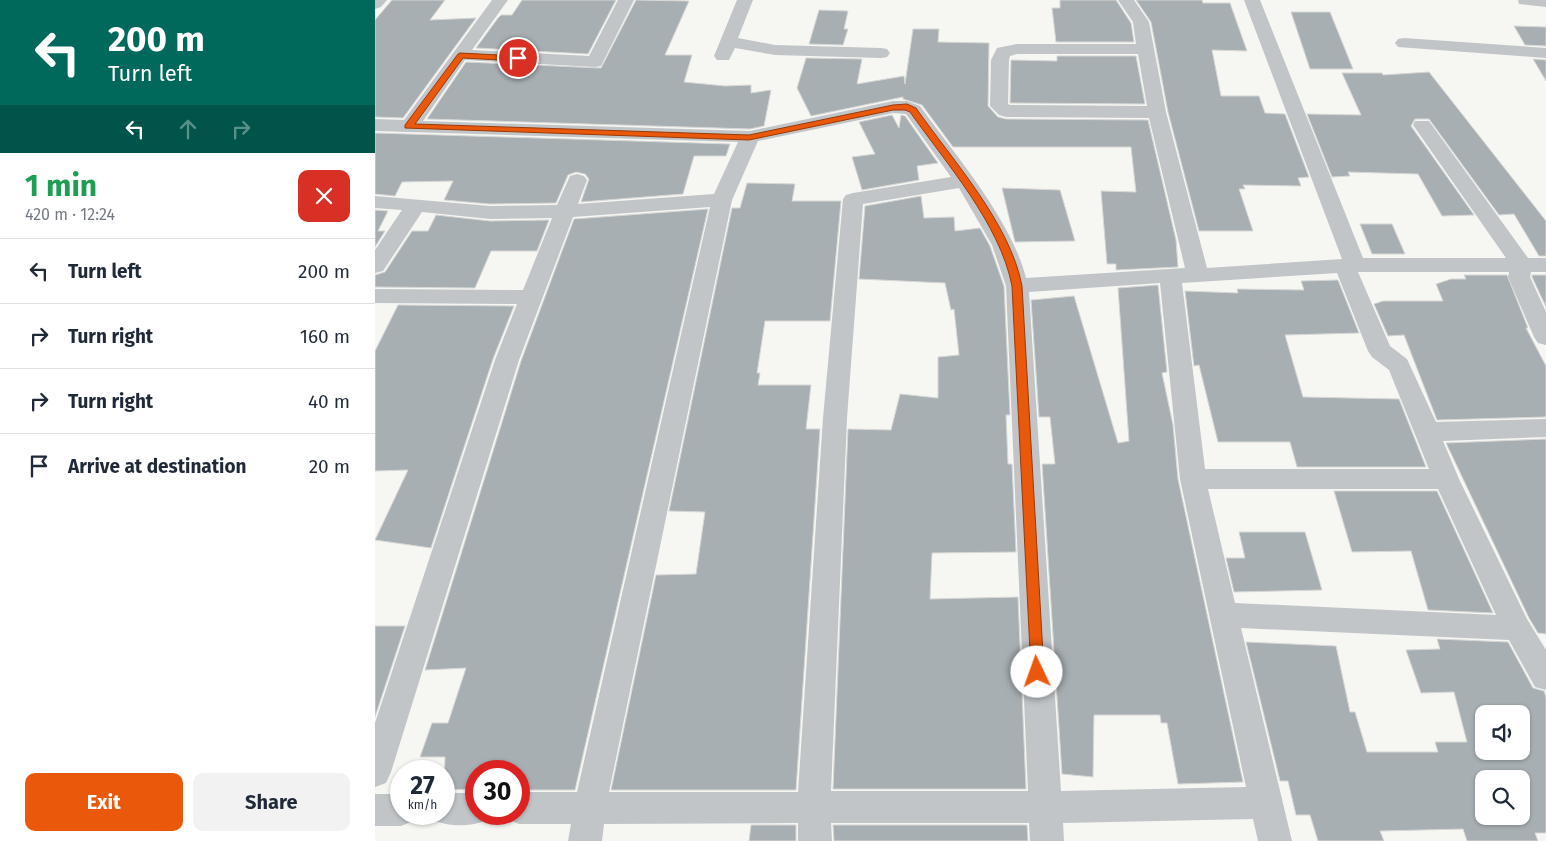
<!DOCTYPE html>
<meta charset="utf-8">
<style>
body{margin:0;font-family:"Fira Sans",sans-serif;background:#f2f2f3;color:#1f2937;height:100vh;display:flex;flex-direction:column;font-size:19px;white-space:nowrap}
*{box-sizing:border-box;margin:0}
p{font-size:16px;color:#747a83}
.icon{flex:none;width:28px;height:28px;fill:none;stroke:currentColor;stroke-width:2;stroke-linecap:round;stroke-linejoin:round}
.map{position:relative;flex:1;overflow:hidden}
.side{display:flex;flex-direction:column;background:#fff;width:375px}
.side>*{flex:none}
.banner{background:#00695c;color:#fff;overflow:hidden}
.buttons{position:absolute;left:1100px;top:705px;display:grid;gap:10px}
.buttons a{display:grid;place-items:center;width:55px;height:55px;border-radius:10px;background:#fff;box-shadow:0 1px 4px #0004;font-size:25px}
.speed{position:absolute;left:15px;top:760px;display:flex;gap:10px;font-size:25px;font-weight:700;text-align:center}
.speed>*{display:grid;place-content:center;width:65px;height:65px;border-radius:50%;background:#fff;box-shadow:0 1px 4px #0004;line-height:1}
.speed small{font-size:12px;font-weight:400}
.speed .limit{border:8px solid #d22;background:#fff;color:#111}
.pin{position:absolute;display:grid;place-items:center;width:42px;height:42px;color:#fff;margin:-21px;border:2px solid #fff;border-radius:50%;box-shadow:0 1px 5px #0007}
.me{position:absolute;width:55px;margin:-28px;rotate:357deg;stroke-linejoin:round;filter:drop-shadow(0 0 4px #0008)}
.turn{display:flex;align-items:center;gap:18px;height:105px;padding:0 25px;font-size:22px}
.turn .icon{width:65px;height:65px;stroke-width:2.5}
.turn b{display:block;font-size:35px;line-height:42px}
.lanes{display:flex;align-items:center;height:48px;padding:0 25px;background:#0003;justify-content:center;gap:25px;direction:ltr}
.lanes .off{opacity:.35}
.round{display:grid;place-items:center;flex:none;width:52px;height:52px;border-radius:10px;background:#f2f2f3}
.overview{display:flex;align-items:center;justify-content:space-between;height:85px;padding:0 25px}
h1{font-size:30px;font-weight:700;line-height:38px;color:#1e9e55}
.primary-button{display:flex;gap:10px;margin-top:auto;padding:10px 25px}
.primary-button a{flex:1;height:58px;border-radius:10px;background:#ea580c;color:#fff;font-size:20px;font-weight:700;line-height:58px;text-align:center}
.primary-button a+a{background:#f2f2f3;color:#1f2937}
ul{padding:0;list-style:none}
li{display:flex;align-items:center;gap:15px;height:65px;padding:0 25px;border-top:1px solid #e0e1e3}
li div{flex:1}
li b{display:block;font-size:19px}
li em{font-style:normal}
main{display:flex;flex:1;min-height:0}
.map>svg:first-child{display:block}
.building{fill:#a7afb3;stroke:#d7d7d5;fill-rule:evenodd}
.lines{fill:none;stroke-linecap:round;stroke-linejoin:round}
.minor{fill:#c1c5c8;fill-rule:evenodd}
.route{fill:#ea580c;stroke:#983908}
</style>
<main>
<section class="side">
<div class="banner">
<div class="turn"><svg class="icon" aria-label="left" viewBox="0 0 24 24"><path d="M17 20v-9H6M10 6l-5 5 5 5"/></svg><div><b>200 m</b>Turn left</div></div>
<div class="lanes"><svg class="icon" aria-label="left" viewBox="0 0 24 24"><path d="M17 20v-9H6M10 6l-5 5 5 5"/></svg><svg class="icon off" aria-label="ahead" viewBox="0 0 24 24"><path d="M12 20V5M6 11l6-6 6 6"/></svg><svg class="icon off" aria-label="right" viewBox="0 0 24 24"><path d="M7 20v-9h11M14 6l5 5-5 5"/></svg></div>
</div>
<div class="overview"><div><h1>1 min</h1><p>420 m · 12:24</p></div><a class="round" style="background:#d93025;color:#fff"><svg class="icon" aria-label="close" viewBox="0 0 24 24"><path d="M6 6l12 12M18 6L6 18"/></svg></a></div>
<ul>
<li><svg class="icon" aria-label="left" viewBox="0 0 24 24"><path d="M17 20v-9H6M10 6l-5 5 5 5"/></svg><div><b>Turn left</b></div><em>200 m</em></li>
<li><svg class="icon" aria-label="right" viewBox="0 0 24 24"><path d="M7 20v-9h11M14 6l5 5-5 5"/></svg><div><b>Turn right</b></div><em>160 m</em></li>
<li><svg class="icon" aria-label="right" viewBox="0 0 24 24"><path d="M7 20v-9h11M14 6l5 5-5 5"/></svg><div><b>Turn right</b></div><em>40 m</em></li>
<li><svg class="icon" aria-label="arrive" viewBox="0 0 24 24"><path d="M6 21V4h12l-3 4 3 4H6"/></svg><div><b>Arrive at destination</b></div><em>20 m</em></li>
</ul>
<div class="primary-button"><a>Exit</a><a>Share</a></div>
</section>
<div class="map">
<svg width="1171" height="841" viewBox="0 0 1171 841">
<rect width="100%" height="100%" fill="#f6f6f3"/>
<g class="building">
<polygon points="17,0 70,0 55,20 101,18 28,118 0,117 0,20"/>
<polygon points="147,0 241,0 213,54 101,48 123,18 126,15 137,15"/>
<polygon points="261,0 314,1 290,55 317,55 309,82 350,86 376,85 376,93 396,90 389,126 375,129 52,119 91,62 226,68"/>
<polygon points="685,0 741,0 756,23 759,42 681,42 677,8 685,8"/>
<polygon points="761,0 827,0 828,3 855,3 872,51 837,50 846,96 884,96 890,113 910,114 934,177 923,178 926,186 868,185 870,189 864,189 878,231 824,231 793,112 776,22"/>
<polygon points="444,10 473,11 469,29 473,29 468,45 434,44"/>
<polygon points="916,12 955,12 978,69 935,69"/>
<polygon points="1139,26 1171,27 1171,46 1150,45"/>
<polygon points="538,29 564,29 563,42 614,43 613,106 623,117 631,119 773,120 801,240 803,267 741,270 741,264 732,264 726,191 761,192 756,147 578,147 547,105 528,99 528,97 436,116 422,88 431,58 487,59 482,84 529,76 530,84"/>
<polygon points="682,56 761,56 770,104 635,103 636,60 682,61"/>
<polygon points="1158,59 1171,60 1171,81"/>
<polygon points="1054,72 1171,221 1171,256 1164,256 1139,214 1124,215 1054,119 1040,119 1036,126 1099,215 1067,216 1043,174 973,172 975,176 957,177 932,114 986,115 967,73 1007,73 1008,75"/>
<polygon points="517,115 524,128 526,115 530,116 563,163 542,166 544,180 487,190 477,157 500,154 484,122"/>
<polygon points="0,133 355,144 351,156 319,156 308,194 206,202 214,179 210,174 201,172 193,175 181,203 115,204 69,200 78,181 27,182 20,196 0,194"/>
<polygon points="372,183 420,184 417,201 466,201 455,321 390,321 382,373 385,373 383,385 436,385 431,429 445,429 421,790 236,790 281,575 321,574 330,512 294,511 357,208 365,208"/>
<polygon points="627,188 685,190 700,241 640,242"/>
<polygon points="546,196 549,218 579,217 580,231 605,228 615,246 629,286 635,415 631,415 633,464 637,464 641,552 557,553 555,599 643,597 651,789 458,789 473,429 516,430 525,394 563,398 563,357 584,355 579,309 576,310 570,283 484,279 490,206"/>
<polygon points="333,209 200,790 144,790 144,771 101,771 101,790 69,789 70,757 45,757 57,723 73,723 91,668 50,670 146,361 199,219"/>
<polygon points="0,210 13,211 3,231 10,231 0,247"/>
<polygon points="61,215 115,221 174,220 162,251 116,251 100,288 0,287 0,275 10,272 37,231 53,231"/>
<polygon points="985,224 1017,224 1030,254 997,254"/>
<polygon points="1089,275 1132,275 1153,328 1151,328 1171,366 1171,417 1062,420 1029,335 1013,336 999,304 1008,301 1068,301 1061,284 1076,279 1091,279"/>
<polygon points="1157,275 1171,275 1171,307 1157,277"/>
<polygon points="963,280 984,333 910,335 928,397 1024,399 1051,467 922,467 915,442 843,442 824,365 819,366 810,291 863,293 862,289 929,290 926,281"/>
<polygon points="783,285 792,372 787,373 798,425 803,479 868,782 803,784 792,723 786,723 785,715 719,715 718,777 687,774 667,464 680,464 675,417 664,417 656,300 699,296 743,443 754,441 743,288"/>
<polygon points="23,305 139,306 118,359 56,548 0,540 33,470 0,471 0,351"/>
<polygon points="1171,439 1171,634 1163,633 1154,618 1071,443"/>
<polygon points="959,491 1062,491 1118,613 1053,610 1036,551 977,552"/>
<polygon points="864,532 930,532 947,590 859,592 851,558 870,558"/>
<polygon points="0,626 30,626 0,717"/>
<path d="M1062 639 1133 642 1158 688 1169 691 1171 697V833H1160L1163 841H1092L1088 829 1005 831 1009 841H943L935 815H921L913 781H905L871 642 961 646 975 712H980L992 752H1063L1060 742H1092L1079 692 1046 693 1031 650 1065 649ZM1109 714H1146V751H1109ZM1109 779H1146V816H1109Z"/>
<polygon points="376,825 421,825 421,841 374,841"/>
<polygon points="458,825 652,825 653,841 459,841"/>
</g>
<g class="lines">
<g class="minor">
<polygon points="0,0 12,0 6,7 0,9"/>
<path d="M117 0H133L97 50 214 56 243 0H259L226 66 220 67 90 60 48 121 375 131 518 101H532L545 106C580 155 636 219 651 278L810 268 774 118 631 117 624 115 615 106 616 60 622 48 642 44H761L758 22 743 0H759L774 22 791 112 832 268 967 259 869 0H885L988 258H1131L1038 125 1040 121H1054L1153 258H1171V272H1156L1155 277 1171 312V345L1163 343 1159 337 1133 277 1134 272H983L1015 346 1032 359 1061 422 1171 419V437L1068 441 1084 479 1152 619 1171 650V690L1160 687 1134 640 866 628 917 841H883L878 819 688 823 689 841H655L654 823H456L457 841H423V823L229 824 227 841H193L196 824H144L132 819 130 814H144V792H202L335 207 198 217 144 360 16 772 11 783 0 787V723L120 360 142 304 0 303V289L148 290 177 218 115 219 47 212 8 271 0 273V250L27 210 0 208V196L115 206 182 205 195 176 202 174 209 176 212 180 203 204 339 194 363 142 0 131V119L29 120ZM642 54H763L772 106 635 105 633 104 634 60 635 56ZM518 113 531 114 576 177 478 193 471 195 468 199 448 418 423 792H234L357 200 383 141ZM584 188 617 245 631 286 653 791H456L472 418 488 204ZM962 273 993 351 997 357 1014 370 1054 469H830L807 283ZM785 283 805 479 871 787 686 791 654 292ZM833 489H1063L1121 615 860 603Z"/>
<polygon points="362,0 378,0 363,38 400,45 506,48 512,49 515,53 512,57 506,58 400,55 360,48 354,60 342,60 339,56"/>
<polygon points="1143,0 1171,0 1171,7 1144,4"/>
<polygon points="1029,38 1171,48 1171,58 1023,47 1020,43 1023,39"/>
<path d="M69 793H101V814H115L113 820C95 827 75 827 57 820L55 814H69Z"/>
<polygon points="0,794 26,794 26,814 41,814 38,821 26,826 0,826"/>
</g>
</g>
<path class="route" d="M85 53 143 56 147 58 143 61 88 58 40 124 374 135 518 105 532 104 541 108C578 161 635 223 647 286L669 672 667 676 662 678 658 676 656 672 637 286C625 224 571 163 535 112L530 110H518L374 140 30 128V125L83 54Z"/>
</svg>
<div class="buttons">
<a><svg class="icon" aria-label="sound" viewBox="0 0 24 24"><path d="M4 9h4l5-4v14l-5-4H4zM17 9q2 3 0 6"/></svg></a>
<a><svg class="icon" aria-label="search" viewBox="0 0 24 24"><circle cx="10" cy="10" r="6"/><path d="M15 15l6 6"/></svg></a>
</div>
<div class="speed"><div>27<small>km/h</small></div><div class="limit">30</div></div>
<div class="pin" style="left:143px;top:58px;background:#d93025"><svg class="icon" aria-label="arrive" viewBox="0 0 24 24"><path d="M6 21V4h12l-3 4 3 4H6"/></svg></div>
<svg class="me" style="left:662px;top:672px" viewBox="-20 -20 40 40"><circle r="19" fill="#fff"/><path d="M0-13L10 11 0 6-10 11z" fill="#ea580c"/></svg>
</div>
</main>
